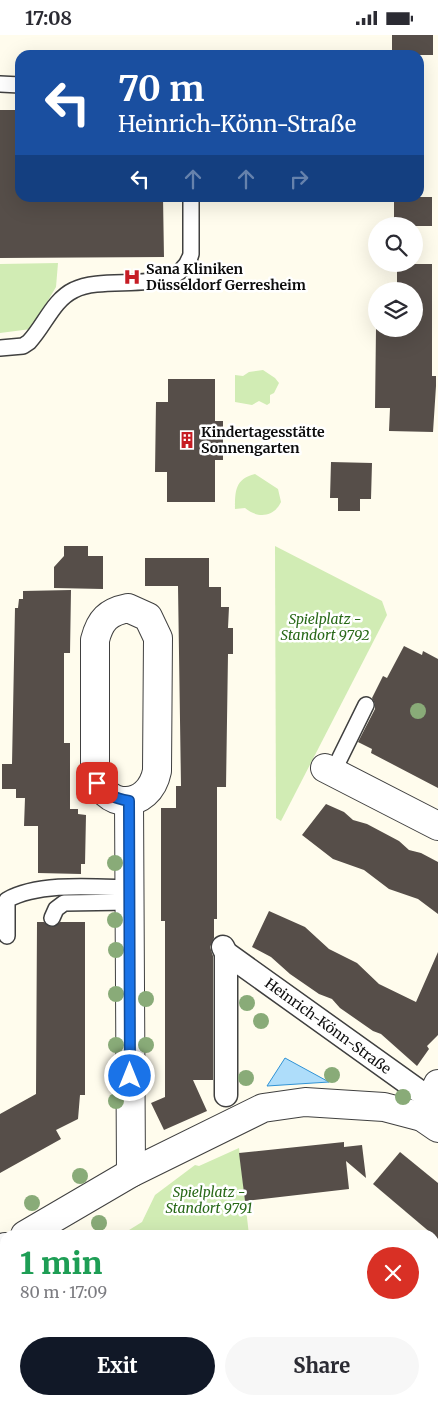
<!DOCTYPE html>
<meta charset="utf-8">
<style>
body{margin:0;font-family:Merriweather,serif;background:#f7f7f7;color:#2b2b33;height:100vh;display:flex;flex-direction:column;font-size:19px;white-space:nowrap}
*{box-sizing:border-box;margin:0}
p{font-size:16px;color:#7c7c81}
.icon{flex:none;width:28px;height:28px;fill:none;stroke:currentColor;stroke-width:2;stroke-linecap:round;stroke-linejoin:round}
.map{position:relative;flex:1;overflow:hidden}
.side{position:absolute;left:0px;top:1195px;width:439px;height:175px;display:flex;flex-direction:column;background:#fff;border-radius:15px 15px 0 0;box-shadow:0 5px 20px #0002}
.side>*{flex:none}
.hud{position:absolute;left:15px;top:15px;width:409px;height:152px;border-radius:15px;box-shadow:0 5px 20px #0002;background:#1a4fa0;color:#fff;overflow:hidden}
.buttons{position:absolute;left:368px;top:182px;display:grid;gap:10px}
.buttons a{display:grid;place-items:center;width:55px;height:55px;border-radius:50%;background:#fff;box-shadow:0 5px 20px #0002;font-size:25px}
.pin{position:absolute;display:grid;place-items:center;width:42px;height:42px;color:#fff;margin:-21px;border-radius:10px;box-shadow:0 2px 8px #0006}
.me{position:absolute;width:55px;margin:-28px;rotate:0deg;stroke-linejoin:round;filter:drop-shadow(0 0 4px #0008)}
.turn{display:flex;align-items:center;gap:18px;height:105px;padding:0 20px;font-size:22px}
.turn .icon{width:65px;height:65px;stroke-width:2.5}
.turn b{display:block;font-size:35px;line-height:42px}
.lanes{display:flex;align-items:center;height:48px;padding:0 20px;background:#0003;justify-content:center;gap:25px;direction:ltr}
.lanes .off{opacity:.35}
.round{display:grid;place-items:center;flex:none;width:52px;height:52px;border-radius:26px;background:#f7f7f7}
.summary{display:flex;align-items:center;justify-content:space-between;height:85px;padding:0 20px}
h1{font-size:30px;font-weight:800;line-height:38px;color:#1e9e55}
.button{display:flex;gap:10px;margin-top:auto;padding:10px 20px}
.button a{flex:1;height:58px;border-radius:30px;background:#111827;color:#fff;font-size:20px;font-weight:800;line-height:58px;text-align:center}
.button a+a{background:#f7f7f7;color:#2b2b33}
.status{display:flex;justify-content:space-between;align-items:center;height:35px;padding:0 25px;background:#fff;direction:ltr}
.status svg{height:14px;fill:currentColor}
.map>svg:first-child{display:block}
.green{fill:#d1ecb4}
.water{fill:#aeddfa;stroke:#3193d5}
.building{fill:#564e49}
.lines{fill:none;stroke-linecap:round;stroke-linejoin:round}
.service-casing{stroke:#404040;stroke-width:18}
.pedestrian-casing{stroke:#404040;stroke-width:25}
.minor-casing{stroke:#404040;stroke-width:30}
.service{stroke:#fff;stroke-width:15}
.pedestrian{stroke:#fff;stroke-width:22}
.minor{stroke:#fff;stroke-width:28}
.tree{fill:#89ab78}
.route-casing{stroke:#114b97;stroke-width:12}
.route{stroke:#1a73e8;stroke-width:9}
.labels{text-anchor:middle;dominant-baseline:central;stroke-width:5;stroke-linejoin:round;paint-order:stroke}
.poi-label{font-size:14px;font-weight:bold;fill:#0d0d0d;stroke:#fff;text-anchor:start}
.park-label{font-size:14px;font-style:italic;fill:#296919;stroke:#fff}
.street-label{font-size:14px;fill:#0d0d0d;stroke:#fff}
</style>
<div class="status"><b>17:08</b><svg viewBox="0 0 49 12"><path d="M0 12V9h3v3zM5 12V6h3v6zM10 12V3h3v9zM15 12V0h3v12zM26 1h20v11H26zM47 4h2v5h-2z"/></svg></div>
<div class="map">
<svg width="438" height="1370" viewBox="0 0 438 1370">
<rect width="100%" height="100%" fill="#fffced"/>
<g class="green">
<polygon points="58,228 56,252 31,294 0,298 0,229"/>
<polygon points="263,335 275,343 279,348 274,358 270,360 270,368 267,370 259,366 252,370 235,367 235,340 243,341 249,337"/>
<path d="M255 439 278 454 281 467C274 482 258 484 245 473L235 474C235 456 235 444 255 439Z"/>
<polygon points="275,511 382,566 387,580 281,786 276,783"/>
<polygon points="239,1113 249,1200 121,1200 142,1187 155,1160 195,1130 199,1131"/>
<polygon points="5,1267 5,1365 313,1365 315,1370 0,1370 0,1270"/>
</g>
<polygon class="water" points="285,1023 329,1047 267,1051"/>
<g class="building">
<rect x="392" y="0" width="41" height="20"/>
<polygon points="0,75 20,75 20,162 163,162 164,222 0,223"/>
<rect x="394" y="162" width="38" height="29"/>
<polygon points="397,229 432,229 432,341 436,341 436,351 433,397 389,396 390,373 375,373 376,294 414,294 414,256 397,256"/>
<polygon points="168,344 215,344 215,386 223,386 223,425 215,425 215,467 167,467 167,437 155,437 156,367 168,367"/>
<polygon points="331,427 372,428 371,464 360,464 360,476 338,476 338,463 330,463"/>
<polygon points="64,511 88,511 88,521 103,521 103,554 54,553 54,532 64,521"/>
<polygon points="145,523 209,523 209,552 221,552 221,572 229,572 228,593 233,593 233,619 228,619 226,752 217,752 217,884 214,884 214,903 210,912 213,921 213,1045 193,1045 207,1076 164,1095 151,1068 165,1062 165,886 161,886 161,773 176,773 176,751 181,751 178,551 145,551"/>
<polygon points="71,555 70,618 64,618 64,708 70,708 70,774 78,774 78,779 86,780 85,829 81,829 81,839 38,838 38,791 24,791 25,763 16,763 16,754 2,754 2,729 12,729 15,573 18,573 19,564 23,564 23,556"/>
<polygon points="404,611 422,620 423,616 438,624 438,753 371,718 372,714 358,707 375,674 375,669 372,663 383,641 387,643"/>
<polygon points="326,769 344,777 353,785 367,789 399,806 409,815 421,818 438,827 438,879 418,864 389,854 364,835 333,824 302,800"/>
<polygon points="269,876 305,892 329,914 357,928 379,949 416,967 438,917 438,1000 427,1011 429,1014 417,1031 381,999 373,996 340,973 332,964 319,959 290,939 271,922 252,912"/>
<polygon points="37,887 44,887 52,892 60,887 85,887 85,1060 80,1060 78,1084 56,1095 61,1104 0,1138 0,1079 36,1059"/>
<polygon points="344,1107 344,1112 362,1110 366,1143 346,1126 349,1154 245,1166 239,1118"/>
<polygon points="400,1117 438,1148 438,1204 373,1149"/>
</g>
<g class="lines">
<g class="service-casing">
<g id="service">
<polyline points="0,49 20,50"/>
<path d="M0 313 23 311 29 307C45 290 53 265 74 255 107 238 180 263 191 219V162"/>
<polyline points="333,737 366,670"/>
<polyline points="52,883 56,874 64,868 130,867"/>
<path d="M7 901V865C39 847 94 852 130 853"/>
</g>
</g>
<g class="pedestrian-casing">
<g id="pedestrian">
<polyline points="223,912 226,918 430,1064"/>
<polyline points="226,1060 226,918"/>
</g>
</g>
<g class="minor-casing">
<g id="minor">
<path d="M128 573 148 582 158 603 157 736C149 776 102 776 95 736V605C100 585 108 577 128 573Z"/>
<polyline points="325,733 438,791"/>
<polyline points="129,766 131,1138"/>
<polyline points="422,1082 438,1049"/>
<polyline points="25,1200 131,1138 263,1073 305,1067 384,1072 422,1082 438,1093"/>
<polyline points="0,1214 5,1212"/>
<polyline points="434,1289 438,1287"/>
</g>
</g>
<use href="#service" class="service"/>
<use href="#pedestrian" class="pedestrian"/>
<use href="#minor" class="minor"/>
</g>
<g class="tree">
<circle cx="418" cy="676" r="8"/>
<circle cx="115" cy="828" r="8"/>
<circle cx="115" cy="885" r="8"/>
<circle cx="116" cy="915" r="8"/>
<circle cx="116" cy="959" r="8"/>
<circle cx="146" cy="964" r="8"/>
<circle cx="247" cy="968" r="8"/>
<circle cx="261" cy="986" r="8"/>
<circle cx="116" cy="1010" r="8"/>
<circle cx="146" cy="1010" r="8"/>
<circle cx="332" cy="1040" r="8"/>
<circle cx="246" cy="1043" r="8"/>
<circle cx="403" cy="1062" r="8"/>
<circle cx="116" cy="1066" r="8"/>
<circle cx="80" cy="1141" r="8"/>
<circle cx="32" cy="1168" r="8"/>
<circle cx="99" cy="1188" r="8"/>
</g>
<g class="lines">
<g class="route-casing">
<path id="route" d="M97 748C106 760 114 763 129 766L130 1041"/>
</g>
<use href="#route" class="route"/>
</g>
<defs>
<g id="hospital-bare" transform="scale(1.35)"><path d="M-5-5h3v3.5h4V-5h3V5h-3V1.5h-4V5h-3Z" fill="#c61d24" stroke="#fff" stroke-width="2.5" paint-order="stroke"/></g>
<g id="building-bare" transform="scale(1.35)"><path d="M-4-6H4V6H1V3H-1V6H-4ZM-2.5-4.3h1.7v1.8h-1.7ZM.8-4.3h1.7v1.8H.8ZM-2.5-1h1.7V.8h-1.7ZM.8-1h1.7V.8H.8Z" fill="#c61d24" stroke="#fff" stroke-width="2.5" paint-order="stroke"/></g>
</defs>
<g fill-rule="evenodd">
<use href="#hospital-bare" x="132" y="242"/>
<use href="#building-bare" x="187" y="405"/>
</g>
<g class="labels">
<g class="poi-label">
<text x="146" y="234">Sana Kliniken<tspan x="146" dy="16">Düsseldorf Gerresheim</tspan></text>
<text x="201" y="397">Kindertagesstätte<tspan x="201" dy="16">Sonnengarten</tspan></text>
</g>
<g class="park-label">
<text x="325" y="584">Spielplatz -<tspan x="325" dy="16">Standort 9792</tspan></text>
<text x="209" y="1157">Spielplatz -<tspan x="209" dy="16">Standort 9791</tspan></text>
</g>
<g class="street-label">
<text transform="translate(328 991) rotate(36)">Heinrich-Könn-Straße</text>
</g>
</g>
</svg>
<div class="buttons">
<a><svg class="icon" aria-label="search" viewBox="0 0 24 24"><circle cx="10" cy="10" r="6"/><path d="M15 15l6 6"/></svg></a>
<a><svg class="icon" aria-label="layers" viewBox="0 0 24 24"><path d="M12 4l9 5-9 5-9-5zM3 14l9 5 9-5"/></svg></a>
</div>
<div class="pin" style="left:97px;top:748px;background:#d93025"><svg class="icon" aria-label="arrive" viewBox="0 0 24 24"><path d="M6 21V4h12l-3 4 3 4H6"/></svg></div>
<svg class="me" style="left:130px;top:1041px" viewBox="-20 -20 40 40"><circle r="17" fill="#1a73e8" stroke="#fff" stroke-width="3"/><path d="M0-11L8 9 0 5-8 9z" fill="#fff"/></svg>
<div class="hud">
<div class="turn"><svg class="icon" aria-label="left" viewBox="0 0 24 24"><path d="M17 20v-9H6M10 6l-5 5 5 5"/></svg><div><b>70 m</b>Heinrich-Könn-Straße</div></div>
<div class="lanes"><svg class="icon" aria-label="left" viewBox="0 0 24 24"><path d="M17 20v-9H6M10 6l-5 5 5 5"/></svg><svg class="icon off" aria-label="ahead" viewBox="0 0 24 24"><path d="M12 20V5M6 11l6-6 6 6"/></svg><svg class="icon off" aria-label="ahead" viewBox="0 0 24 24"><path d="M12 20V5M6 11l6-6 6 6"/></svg><svg class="icon off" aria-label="right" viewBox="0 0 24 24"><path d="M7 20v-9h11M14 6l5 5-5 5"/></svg></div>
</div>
<section class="side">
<div class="summary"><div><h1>1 min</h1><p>80 m · 17:09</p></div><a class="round" style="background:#d93025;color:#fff"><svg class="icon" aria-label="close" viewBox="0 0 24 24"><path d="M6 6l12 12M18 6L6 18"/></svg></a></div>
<div class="button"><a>Exit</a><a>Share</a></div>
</section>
</div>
